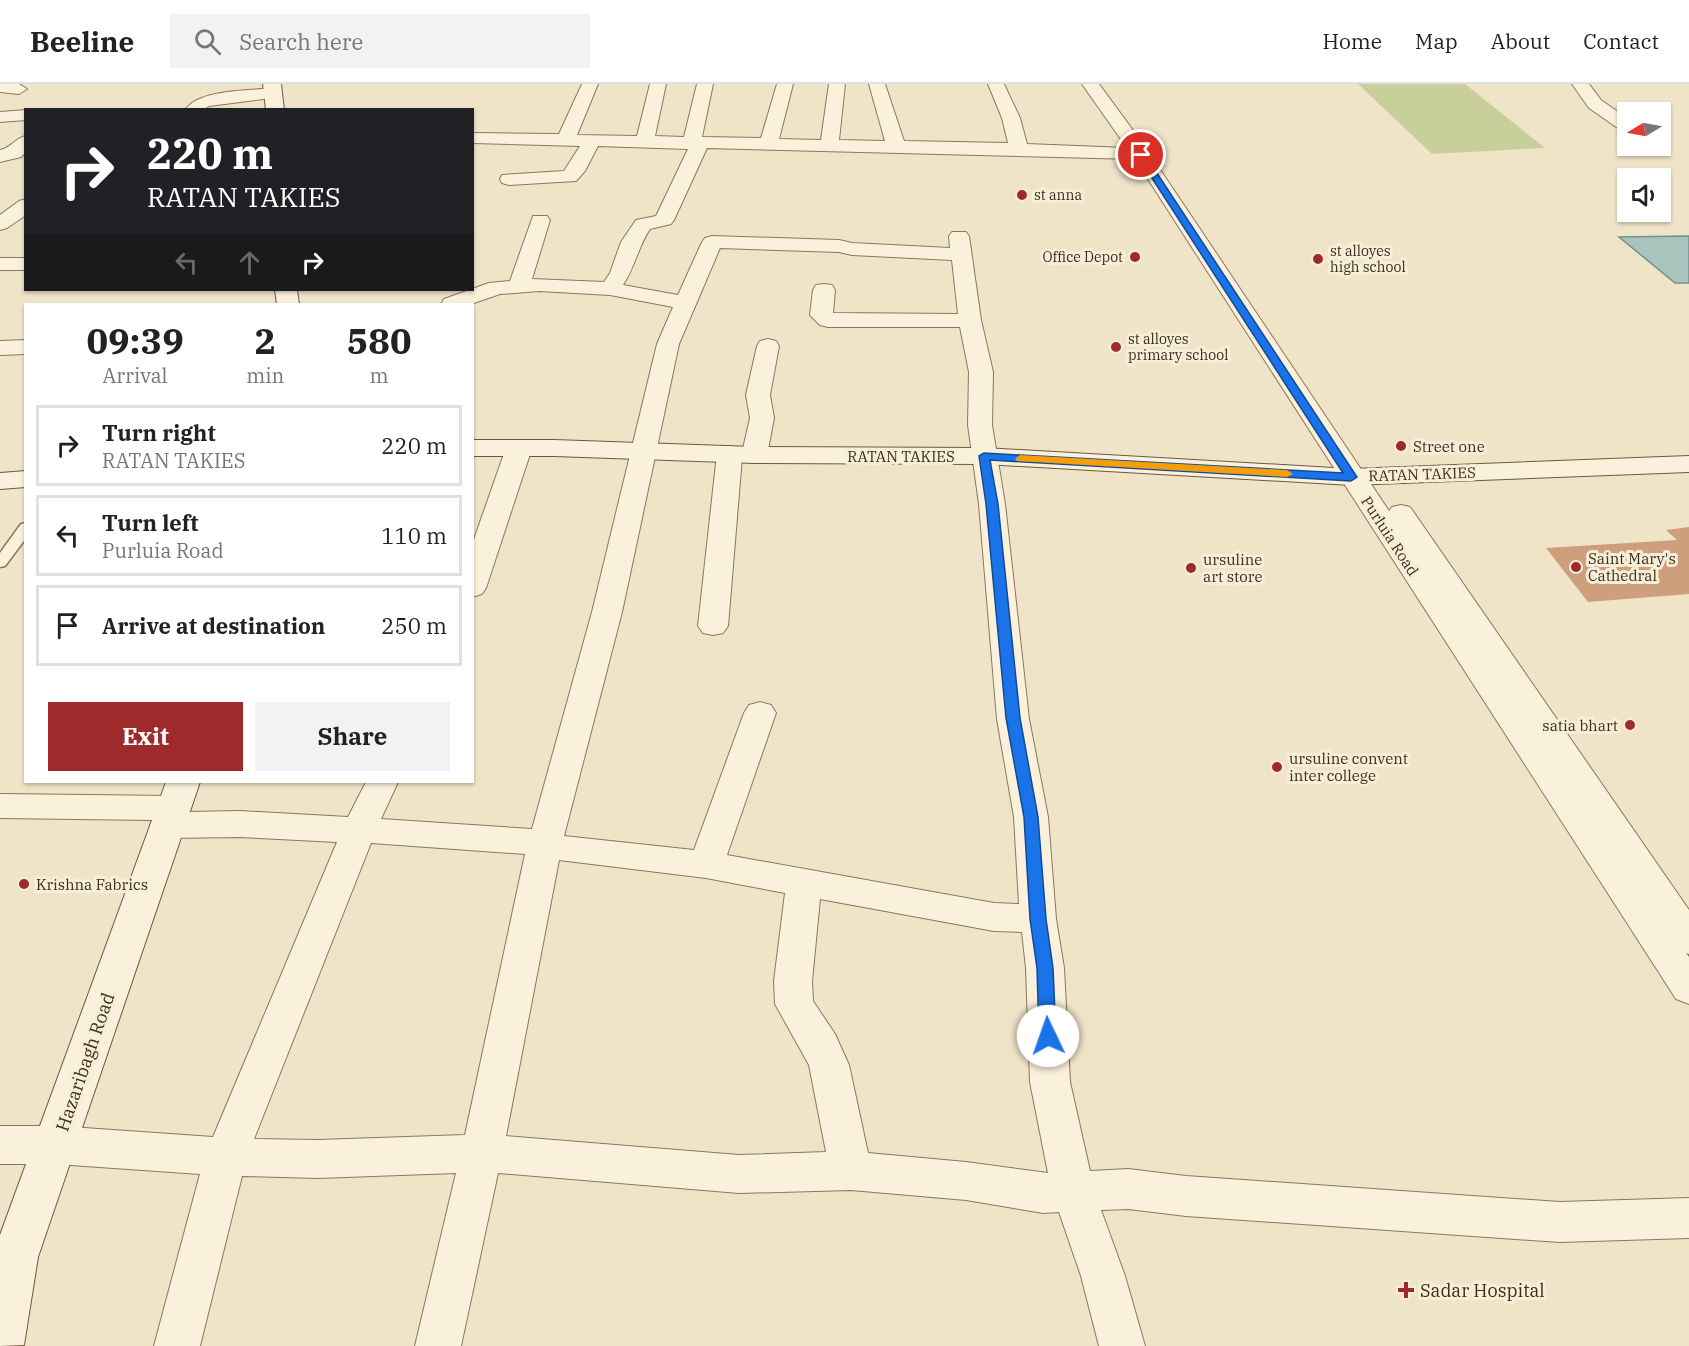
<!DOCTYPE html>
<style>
body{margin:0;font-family:"IBM Plex Serif",serif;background:#f2f2f2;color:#222;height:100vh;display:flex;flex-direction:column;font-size:22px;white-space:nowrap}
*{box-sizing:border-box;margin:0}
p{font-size:20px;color:#767676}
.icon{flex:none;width:33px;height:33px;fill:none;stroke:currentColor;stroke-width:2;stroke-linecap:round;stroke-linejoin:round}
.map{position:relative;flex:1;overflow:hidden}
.details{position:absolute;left:24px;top:219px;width:450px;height:480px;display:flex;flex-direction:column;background:#fff;border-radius:0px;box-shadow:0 2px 4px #0004}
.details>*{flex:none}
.hud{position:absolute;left:24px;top:24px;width:450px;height:183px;border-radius:0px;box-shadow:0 2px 4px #0004;background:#202124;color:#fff;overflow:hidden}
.needle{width:39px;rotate:260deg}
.fabs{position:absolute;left:1617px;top:18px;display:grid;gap:12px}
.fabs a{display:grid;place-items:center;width:54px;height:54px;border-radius:0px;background:#fff;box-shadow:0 2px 4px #0004;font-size:30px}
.pin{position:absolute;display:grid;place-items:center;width:51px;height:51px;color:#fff;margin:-26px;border:3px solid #fff;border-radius:50%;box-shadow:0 2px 6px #0007}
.me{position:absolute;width:66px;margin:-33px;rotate:357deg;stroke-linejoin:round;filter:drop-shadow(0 0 4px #0008)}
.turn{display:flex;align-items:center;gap:21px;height:126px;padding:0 24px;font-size:27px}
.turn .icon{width:78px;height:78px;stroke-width:2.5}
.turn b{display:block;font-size:42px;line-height:51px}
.lanes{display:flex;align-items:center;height:57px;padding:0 24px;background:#0003;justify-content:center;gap:30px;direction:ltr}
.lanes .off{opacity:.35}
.eta{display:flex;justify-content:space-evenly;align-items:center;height:102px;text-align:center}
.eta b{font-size:36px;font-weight:700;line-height:42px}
.button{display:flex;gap:12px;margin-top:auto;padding:12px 24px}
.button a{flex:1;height:69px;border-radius:0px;background:#9e2a2b;color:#fff;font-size:24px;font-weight:700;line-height:69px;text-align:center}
.button a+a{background:#f2f2f2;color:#222}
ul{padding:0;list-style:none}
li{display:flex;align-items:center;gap:18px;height:81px;margin:0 12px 9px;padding:0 12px;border:3px solid #e0e0e0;border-radius:0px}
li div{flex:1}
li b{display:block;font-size:22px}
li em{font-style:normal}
header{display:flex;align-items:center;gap:36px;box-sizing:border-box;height:84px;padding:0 30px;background:#fff;border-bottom:2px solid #e0e0e0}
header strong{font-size:28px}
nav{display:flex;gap:33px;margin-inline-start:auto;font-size:21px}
.search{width:420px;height:54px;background:#f2f2f2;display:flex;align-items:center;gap:15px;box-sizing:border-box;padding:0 21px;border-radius:0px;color:#767676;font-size:22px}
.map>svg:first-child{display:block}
.green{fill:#c9cf9b}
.water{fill:#a9c4bc;stroke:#6f938a;stroke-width:1.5}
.building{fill:#cf9f7d}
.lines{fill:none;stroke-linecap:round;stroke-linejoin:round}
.lane-casing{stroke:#8d765c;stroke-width:3}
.street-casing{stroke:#8d765c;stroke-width:2}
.secondary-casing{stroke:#6f573f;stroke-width:2}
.lane{fill:#faf1dc;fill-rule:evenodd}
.street{fill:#faf1dc;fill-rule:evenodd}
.secondary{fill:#faf1dc;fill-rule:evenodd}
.route{fill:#1a73e8;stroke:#114b97;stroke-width:1.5}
.slow{fill:#f59e0b}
.poi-dot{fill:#9e2a2b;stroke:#f7eed8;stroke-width:2}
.labels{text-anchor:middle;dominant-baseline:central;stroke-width:6;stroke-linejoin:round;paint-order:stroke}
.far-poi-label{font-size:14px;fill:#3d2e20;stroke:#f7eed8;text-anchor:start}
.poi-label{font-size:15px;fill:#3d2e20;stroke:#f7eed8;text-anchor:start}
.street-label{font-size:15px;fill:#3d2e20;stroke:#f7eed8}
.near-street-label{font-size:18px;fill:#3d2e20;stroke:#f7eed8}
.near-poi-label{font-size:18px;fill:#3d2e20;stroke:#f7eed8;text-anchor:start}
</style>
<header>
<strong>Beeline</strong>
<div class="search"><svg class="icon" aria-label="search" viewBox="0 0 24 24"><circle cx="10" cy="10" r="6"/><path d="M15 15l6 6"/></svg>Search here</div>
<nav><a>Home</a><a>Map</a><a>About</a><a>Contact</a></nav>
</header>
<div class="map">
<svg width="1689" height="1262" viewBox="0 0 1689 1262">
<rect width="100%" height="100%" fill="#f0e4c8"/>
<polygon class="green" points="1358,0 1465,0 1545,64 1432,70"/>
<polygon class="water" points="1689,152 1689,199 1675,199 1619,153"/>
<polygon class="building" points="1689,443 1689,510 1588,518 1546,464 1677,456 1666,446"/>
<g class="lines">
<g class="lane-casing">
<polygon id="lane" points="26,439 26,454 5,482 0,483 0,469 21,440"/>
</g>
<g class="street-casing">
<g id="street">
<polygon points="0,0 19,0 27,5 19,10 0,8"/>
<path d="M582 0H598L577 51 637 52 650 0H666L655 52 684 53 697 0H713L702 53 761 54 777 0H793L779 55 821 56 829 0H845L839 56 885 57 869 0H885L904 57 1008 59 1002 34 988 0H1004L1020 34 1027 60 1127 64 1082 0H1099L1146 64 1162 66 1164 70 1162 74 1153 75 1389 427 1392 423 1401 421 1410 423 1689 826V870L1686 869 1689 873V920L1676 915 1135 75 707 64 674 136 671 140 650 145C638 163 635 183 623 201L678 211 702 158 705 154 712 152 839 156 852 159 950 164 949 152 952 148H966L969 152 981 236 993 288 992 341 1005 420 1029 635 1048 733 1056 835 1064 884 1070 998 1090 1087 1128 1085 1186 1092 1560 1118 1689 1114V1154L1560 1158 1186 1132 1128 1125 1101 1126 1125 1192 1145 1262H1099L1081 1192 1059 1128 1043 1129 966 1116 851 1106 739 1109 498 1089 461 1262H415L456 1089 318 1094 242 1092 200 1262H154L200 1090 56 1080H0V1042H56L213 1053 337 758 240 753 167 754 155 750 150 741 153 736 0 734V710L173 712 185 715 190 724 187 728 240 727 348 733 366 698H398L381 735 532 745 592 528 657 260 673 223 610 211 539 207 500 210 471 220H441L444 215 489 199 510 197 533 132H547L550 136 532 195 604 198 610 189 621 158 636 136 656 132 688 65 598 62 585 87 576 97 509 101 502 99 500 95 502 91 564 87 580 62 472 59V49L559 50ZM720 164 839 168 852 171 952 176 958 230 833 229 835 206 832 201 824 200 816 201 813 206 810 231 820 241 828 243H960L969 288 968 341 979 420 997 635 1014 733 1019 820 994 819 727 771 776 629 771 621 760 618 749 621 744 629 694 766 564 752 622 528 679 260ZM371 759 525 770 465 1051 318 1056 254 1055ZM559 776 706 794 785 809 774 897 775 920 809 981 826 1068 739 1071 506 1052ZM820 815 994 847 1022 848 1026 884 1030 998 1048 1089 966 1078 868 1069 849 981 835 950 813 917 812 897Z"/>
<polygon points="1572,0 1589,0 1601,16 1628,35 1628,48 1622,47 1589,24"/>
<path d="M273 4 279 5 281 9 279 13 209 22 203 26H185C199 5 248 7 273 4Z"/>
<polygon points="26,26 26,36 0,38 0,28"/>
<path d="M26 52V68L21 73 0 78V66C11 64 15 54 26 52Z"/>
<polygon points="26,115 26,131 7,144 0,146 0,131 19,117"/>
<rect x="0" y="174" width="26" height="12"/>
<polygon points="768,255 776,257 779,262 770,311 774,334 767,371 763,376 754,379 745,376 742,373 728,542 723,549 713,551 703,549 698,542 717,370 721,365 730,362 739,365 742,369 750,334 746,311 757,262 760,257"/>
<polygon points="26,256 26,270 0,271 0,257"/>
<polygon points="519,356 528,359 532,364 486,504 482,510 472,513 472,461 506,364 510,359"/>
</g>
</g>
<g class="secondary-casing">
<g id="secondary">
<polygon points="263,0 281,0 284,26 266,26"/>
<polygon points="275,206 297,206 299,220 277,220"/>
<polygon points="472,356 554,356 754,363 984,364 1351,385 1689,372 1689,388 1351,401 984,380 754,379 554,372 472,372"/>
<polygon points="26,387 26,403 0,405 0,389"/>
<polygon points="166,698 200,698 38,1173 24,1261 0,1262 0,1151"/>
</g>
</g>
<use href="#lane" class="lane"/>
<use href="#street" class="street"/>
<use href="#secondary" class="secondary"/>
</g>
<polygon class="route" points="1138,69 1145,71 1357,393 1351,397 990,376 998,420 1020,634 1038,733 1046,835 1053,884 1056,952 1054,957 1048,959 1042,957 1039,952 1037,884 1030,835 1024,733 1006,634 986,420 979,372 984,369 1343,389 1137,71"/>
<polygon class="slow" points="1020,371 1287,386 1293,390 1287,393 1017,377 1015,375"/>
<g class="poi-dot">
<circle cx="1022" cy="111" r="6"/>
<circle cx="1135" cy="173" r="6"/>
<circle cx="1318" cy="175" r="6"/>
<circle cx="1116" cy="263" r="6"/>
<circle cx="1401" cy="362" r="6"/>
<circle cx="1576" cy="483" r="6"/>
<circle cx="1191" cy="484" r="6"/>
<circle cx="1630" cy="641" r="6"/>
<circle cx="1277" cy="683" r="6"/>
<circle cx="24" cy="800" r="6"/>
<path d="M1403 1197h6v6h6v6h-6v6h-6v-6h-6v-6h6z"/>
</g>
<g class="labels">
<g class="far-poi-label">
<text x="1034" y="111">st anna</text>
<text x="1330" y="167">st alloyes<tspan x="1330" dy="16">high school</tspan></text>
<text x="1123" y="173" text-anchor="end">Office Depot</text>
<text x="1128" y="255">st alloyes<tspan x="1128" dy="16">primary school</tspan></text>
</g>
<g class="poi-label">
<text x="1413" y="362">Street one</text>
<text x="1588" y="474">Saint Mary's<tspan x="1588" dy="17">Cathedral</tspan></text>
<text x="1203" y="475">ursuline<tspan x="1203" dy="17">art store</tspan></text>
<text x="1618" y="641" text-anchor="end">satia bhart</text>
<text x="1289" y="674">ursuline convent<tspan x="1289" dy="17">inter college</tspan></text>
<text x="36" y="800">Krishna Fabrics</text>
</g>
<g class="street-label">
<text x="901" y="372">RATAN TAKIES</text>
<text transform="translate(1422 390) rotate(-2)">RATAN TAKIES</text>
<text transform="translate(1390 452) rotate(57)">Purluia Road</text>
</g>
<g class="near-street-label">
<text transform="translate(85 978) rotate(-71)">Hazaribagh Road</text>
</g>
<g class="near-poi-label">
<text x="1420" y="1206">Sadar Hospital</text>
</g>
</g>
</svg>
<div class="fabs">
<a><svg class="needle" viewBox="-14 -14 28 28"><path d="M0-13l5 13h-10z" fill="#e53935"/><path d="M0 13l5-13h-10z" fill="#767676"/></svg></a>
<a><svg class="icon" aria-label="sound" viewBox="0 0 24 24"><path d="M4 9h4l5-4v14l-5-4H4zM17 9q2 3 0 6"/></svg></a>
</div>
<div class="pin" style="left:1141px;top:71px;background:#d93025"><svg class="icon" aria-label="arrive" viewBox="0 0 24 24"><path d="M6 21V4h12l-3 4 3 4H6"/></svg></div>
<svg class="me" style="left:1048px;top:952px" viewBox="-20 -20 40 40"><circle r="19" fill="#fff"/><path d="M0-13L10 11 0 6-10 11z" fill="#1a73e8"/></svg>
<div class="hud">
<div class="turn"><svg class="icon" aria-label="right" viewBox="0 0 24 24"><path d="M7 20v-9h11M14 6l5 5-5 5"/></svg><div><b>220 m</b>RATAN TAKIES</div></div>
<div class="lanes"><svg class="icon off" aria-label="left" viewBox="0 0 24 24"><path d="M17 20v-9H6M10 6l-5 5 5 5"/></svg><svg class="icon off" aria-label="ahead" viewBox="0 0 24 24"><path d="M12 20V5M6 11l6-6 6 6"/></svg><svg class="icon" aria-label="right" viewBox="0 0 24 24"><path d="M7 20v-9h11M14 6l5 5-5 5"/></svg></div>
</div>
<section class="details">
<div class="eta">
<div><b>09:39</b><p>Arrival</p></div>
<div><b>2</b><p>min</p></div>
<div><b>580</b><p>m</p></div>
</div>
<ul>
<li><svg class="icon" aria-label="right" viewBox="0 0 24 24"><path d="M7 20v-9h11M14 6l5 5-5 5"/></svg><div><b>Turn right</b><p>RATAN TAKIES</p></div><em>220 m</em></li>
<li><svg class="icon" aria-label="left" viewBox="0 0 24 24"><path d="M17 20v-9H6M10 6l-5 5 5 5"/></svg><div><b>Turn left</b><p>Purluia Road</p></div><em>110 m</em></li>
<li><svg class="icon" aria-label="arrive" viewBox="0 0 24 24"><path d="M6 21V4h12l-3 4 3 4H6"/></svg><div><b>Arrive at destination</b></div><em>250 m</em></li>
</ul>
<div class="button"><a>Exit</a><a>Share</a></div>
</section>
</div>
